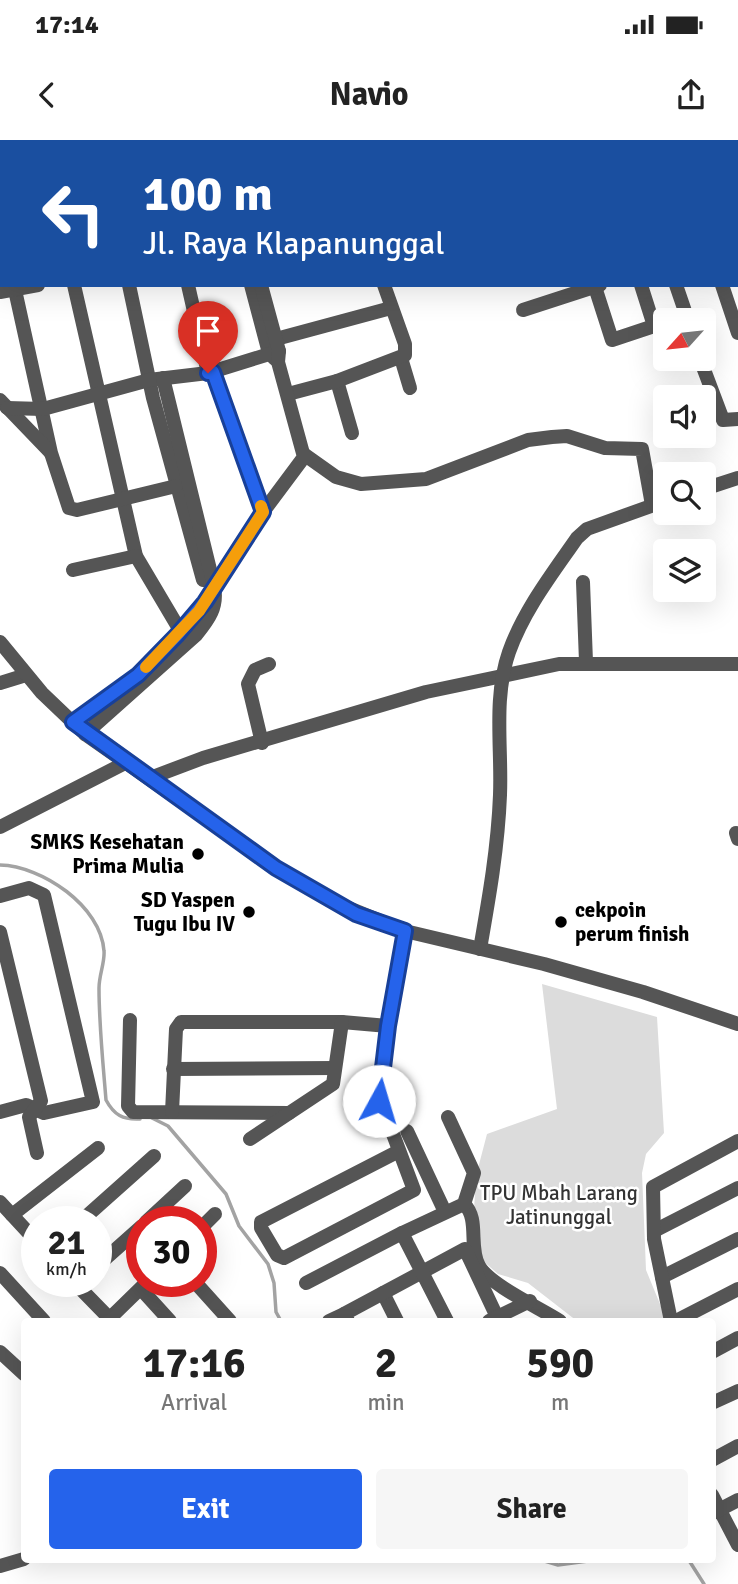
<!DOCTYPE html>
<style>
body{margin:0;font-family:Signika,sans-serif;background:#f6f6f6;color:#222;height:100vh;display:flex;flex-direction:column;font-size:26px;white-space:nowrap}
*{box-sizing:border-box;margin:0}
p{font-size:23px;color:#767676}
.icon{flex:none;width:38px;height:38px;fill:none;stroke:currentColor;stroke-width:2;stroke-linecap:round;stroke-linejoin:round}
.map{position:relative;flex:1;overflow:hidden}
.panel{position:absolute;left:21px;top:1178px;width:695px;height:245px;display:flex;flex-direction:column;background:#fff;border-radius:7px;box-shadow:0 7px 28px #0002}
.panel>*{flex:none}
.top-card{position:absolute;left:0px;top:0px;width:738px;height:147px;box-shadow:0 7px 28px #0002;background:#1a4fa0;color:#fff;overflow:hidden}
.needle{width:46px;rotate:243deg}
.tools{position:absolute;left:653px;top:168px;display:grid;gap:14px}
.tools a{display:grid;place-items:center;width:63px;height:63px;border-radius:7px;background:#fff;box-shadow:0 7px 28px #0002;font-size:35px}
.speed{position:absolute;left:21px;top:1066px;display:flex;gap:14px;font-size:35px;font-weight:700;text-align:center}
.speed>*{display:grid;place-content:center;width:91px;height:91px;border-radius:50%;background:#fff;box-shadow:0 7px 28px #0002;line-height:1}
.speed small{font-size:18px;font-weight:400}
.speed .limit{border:10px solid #d22;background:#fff;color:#111}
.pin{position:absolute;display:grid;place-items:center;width:60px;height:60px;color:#fff;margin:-72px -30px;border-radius:50% 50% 50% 0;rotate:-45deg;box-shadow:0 0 7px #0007}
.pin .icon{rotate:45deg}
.me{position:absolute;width:77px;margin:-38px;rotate:6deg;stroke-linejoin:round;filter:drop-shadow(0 0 5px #0008)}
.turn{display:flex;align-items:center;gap:24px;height:147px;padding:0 28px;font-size:32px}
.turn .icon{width:91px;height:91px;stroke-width:2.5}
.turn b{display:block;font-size:49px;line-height:60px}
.eta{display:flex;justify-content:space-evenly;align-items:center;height:119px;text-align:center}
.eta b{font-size:42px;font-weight:700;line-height:49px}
.button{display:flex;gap:14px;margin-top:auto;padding:14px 28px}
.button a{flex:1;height:80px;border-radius:7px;background:#2563eb;color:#fff;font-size:28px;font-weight:700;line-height:80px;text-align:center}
.button a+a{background:#f6f6f6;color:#222}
.status{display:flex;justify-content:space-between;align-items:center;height:49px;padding:0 35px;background:#fff;direction:ltr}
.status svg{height:19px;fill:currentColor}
header{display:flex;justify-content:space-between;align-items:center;height:91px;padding:0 28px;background:#fff;font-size:32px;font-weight:700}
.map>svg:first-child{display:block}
.green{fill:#dcdcdc}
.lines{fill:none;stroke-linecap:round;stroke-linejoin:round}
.stream{stroke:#a3a3a3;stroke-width:3.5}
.minor{stroke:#555;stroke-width:14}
.tertiary{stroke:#555;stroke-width:14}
.route-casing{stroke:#184099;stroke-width:18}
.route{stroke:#2563eb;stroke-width:12}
.slow{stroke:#f59e0b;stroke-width:12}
.poi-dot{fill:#000;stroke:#fff;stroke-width:2.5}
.labels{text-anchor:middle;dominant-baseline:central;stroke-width:5;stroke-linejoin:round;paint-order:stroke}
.poi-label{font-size:21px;font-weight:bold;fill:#000;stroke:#fff;text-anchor:end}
.park-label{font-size:21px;fill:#333;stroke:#fff}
</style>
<div class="status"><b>17:14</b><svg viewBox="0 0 49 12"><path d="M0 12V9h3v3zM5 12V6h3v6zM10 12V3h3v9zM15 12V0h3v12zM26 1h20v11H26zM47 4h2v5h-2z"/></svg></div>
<header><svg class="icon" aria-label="back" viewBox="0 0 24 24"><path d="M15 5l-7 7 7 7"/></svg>Navio<svg class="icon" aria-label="share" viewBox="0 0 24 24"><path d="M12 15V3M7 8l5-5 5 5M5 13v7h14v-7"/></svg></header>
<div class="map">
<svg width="738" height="1444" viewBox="0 0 738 1444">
<rect width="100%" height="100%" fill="#fff"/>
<polygon class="green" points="542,844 657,877 664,993 646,1014 642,1033 646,1130 667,1181 577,1181 528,1143 498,1134 482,1120 473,1087 476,1036 487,994 557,969"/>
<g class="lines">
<g class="stream">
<path d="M0 725C42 726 101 766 104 811 105 822 99 835 99 848 99 885 103 923 106 960 114 975 123 980 140 979"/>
<polyline points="152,978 168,986 226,1054 239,1086 268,1124 274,1143 276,1172 281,1181"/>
<polyline points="538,1419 558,1425 603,1419"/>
<polyline points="684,1419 690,1422 704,1444"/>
</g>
<g class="minor">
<polyline points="29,0 37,0"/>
<polyline points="212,0 213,2"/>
<polyline points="224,0 224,2"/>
<polyline points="349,0 349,2"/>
<polyline points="393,0 393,2"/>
<polyline points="460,0 460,2"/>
<polyline points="720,0 720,2"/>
<polyline points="329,2 335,0"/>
<polyline points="597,2 602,0"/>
<polyline points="737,53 738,57"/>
<polyline points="0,96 2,102"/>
<polyline points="737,102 738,102"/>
<polyline points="74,145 136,416 181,492"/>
<polyline points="129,145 153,258 203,440"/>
<polyline points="188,145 208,233"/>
<polyline points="251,145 269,213 275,219"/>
<polyline points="676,145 688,180"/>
<polyline points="722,145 738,193"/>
<polyline points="595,147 612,200 654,186 641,145"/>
<polyline points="15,150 51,313 69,368 77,370 176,346"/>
<polyline points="0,152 38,145"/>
<polyline points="523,170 600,145"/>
<polyline points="276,199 391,168"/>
<polyline points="401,218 410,248"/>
<polyline points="700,219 723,280 738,279"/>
<polyline points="213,232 263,372"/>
<polyline points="337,241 352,293"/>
<polyline points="288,254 337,241 405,215 405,204 384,145"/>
<polyline points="0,260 50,312"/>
<polyline points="7,268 43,269 149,240 208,233 279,211"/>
<polyline points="305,315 336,337 361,344 426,339 528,300 552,297 567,296 605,308 642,309 652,365"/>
<polyline points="704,349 738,338"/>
<polyline points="73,430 136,416"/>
<polyline points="583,442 586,522"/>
<polyline points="0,543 26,535"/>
<polyline points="73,582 138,535 177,495 205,462 263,372 304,317 278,222 279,211 261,145"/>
<path d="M85 594 196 495C209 479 218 467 214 446L163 238"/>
<polyline points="262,603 248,544 255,530 269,524"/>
<polyline points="150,638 203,618 426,552 559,524 738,524"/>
<polyline points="0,687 127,622"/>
<polyline points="736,693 738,699"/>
<polyline points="0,756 29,748 44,755 93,962 44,973 26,965 0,972"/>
<polyline points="0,792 41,961 29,977 37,1013"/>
<path d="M480 809C489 758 498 707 500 655 502 608 493 558 509 512 524 470 552 434 577 398L587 389 665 361"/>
<polyline points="130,880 128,966 133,972 289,973"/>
<polyline points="173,929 335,928"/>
<polyline points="172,972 176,889 181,882 342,882 388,886"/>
<polyline points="407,991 445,1072"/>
<polyline points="250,999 333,944 342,882"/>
<polyline points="399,1011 261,1082 261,1088 277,1115 284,1118 414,1050 378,954 405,791"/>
<polyline points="0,1062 37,1102"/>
<path d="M464 1064C480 1079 468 1107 479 1126 490 1145 540 1168 560 1181"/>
<polyline points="12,1075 98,1008"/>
<polyline points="80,1082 154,1016"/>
<polyline points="146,1082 185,1046"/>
<polyline points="201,1088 215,1074"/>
<polyline points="654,1091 738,1048"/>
<polyline points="96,1127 142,1086"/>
<polyline points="0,1133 44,1181"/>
<polyline points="662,1137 738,1099"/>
<polyline points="73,1141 112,1181"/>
<polyline points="194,1141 230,1181"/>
<polyline points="306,1143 402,1093"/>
<polyline points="141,1149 170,1181"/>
<polyline points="383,1153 397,1181"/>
<polyline points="107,1181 148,1141"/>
<polyline points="329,1181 344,1174"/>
<polyline points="348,1181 344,1174 465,1109 497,1177"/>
<polyline points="447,1181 402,1093 464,1064 474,1033 448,977"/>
<polyline points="489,1181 530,1161"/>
<polyline points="671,1181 654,1099 653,1047 738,1001"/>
<polyline points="676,1181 738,1149"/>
<polyline points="0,1212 24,1234"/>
<polyline points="712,1212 738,1198"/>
<polyline points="712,1263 738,1251"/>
<polyline points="712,1320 738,1306"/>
<polyline points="712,1355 738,1405"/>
<polyline points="713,1373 738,1360"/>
<polyline points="0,1426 24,1419"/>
</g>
<polyline class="tertiary" points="0,502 42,553 85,594 276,728 329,760 405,791 544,824 643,852 738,884"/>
</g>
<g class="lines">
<g class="route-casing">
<polyline id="route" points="208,233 213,232 263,372 205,462 177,495 138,535 73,582 276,728 356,774 405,791 388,886 379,961"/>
</g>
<use href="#route" class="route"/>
<polyline class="slow" points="146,527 199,471 263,372 261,366"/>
</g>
<g class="poi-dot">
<circle cx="198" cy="714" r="7"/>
<circle cx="249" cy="772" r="7"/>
<circle cx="561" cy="782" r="7"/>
</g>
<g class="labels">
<g class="poi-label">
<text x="184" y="702">SMKS Kesehatan<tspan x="184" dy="24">Prima Mulia</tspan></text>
<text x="235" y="760">SD Yaspen<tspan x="235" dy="24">Tugu Ibu IV</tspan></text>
<text x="575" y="770" text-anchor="start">cekpoin<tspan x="575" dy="24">perum finish</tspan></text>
</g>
<g class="park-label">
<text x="559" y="1053">TPU Mbah Larang<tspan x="559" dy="24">Jatinunggal</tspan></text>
</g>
</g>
</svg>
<div class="tools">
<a><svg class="needle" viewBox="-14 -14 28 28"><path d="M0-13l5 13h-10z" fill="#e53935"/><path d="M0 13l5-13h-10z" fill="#767676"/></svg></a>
<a><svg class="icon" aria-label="sound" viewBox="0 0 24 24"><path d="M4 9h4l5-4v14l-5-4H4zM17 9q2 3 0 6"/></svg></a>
<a><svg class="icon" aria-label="search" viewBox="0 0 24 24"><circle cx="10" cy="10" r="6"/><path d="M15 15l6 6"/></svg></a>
<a><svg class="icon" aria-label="layers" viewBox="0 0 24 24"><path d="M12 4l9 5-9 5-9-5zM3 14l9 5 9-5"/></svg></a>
</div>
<div class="speed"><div>21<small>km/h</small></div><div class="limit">30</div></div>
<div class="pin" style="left:208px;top:233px;background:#d93025"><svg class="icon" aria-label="arrive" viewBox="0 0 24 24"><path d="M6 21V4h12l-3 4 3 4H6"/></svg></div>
<svg class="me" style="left:379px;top:961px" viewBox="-20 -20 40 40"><circle r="19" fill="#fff"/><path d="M0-13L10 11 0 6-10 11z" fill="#2563eb"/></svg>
<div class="top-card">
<div class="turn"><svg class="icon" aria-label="left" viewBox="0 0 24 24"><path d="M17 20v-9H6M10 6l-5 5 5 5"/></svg><div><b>100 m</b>Jl. Raya Klapanunggal</div></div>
</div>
<section class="panel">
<div class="eta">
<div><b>17:16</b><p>Arrival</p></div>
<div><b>2</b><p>min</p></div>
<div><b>590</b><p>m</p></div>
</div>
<div class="button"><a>Exit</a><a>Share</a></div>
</section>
</div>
